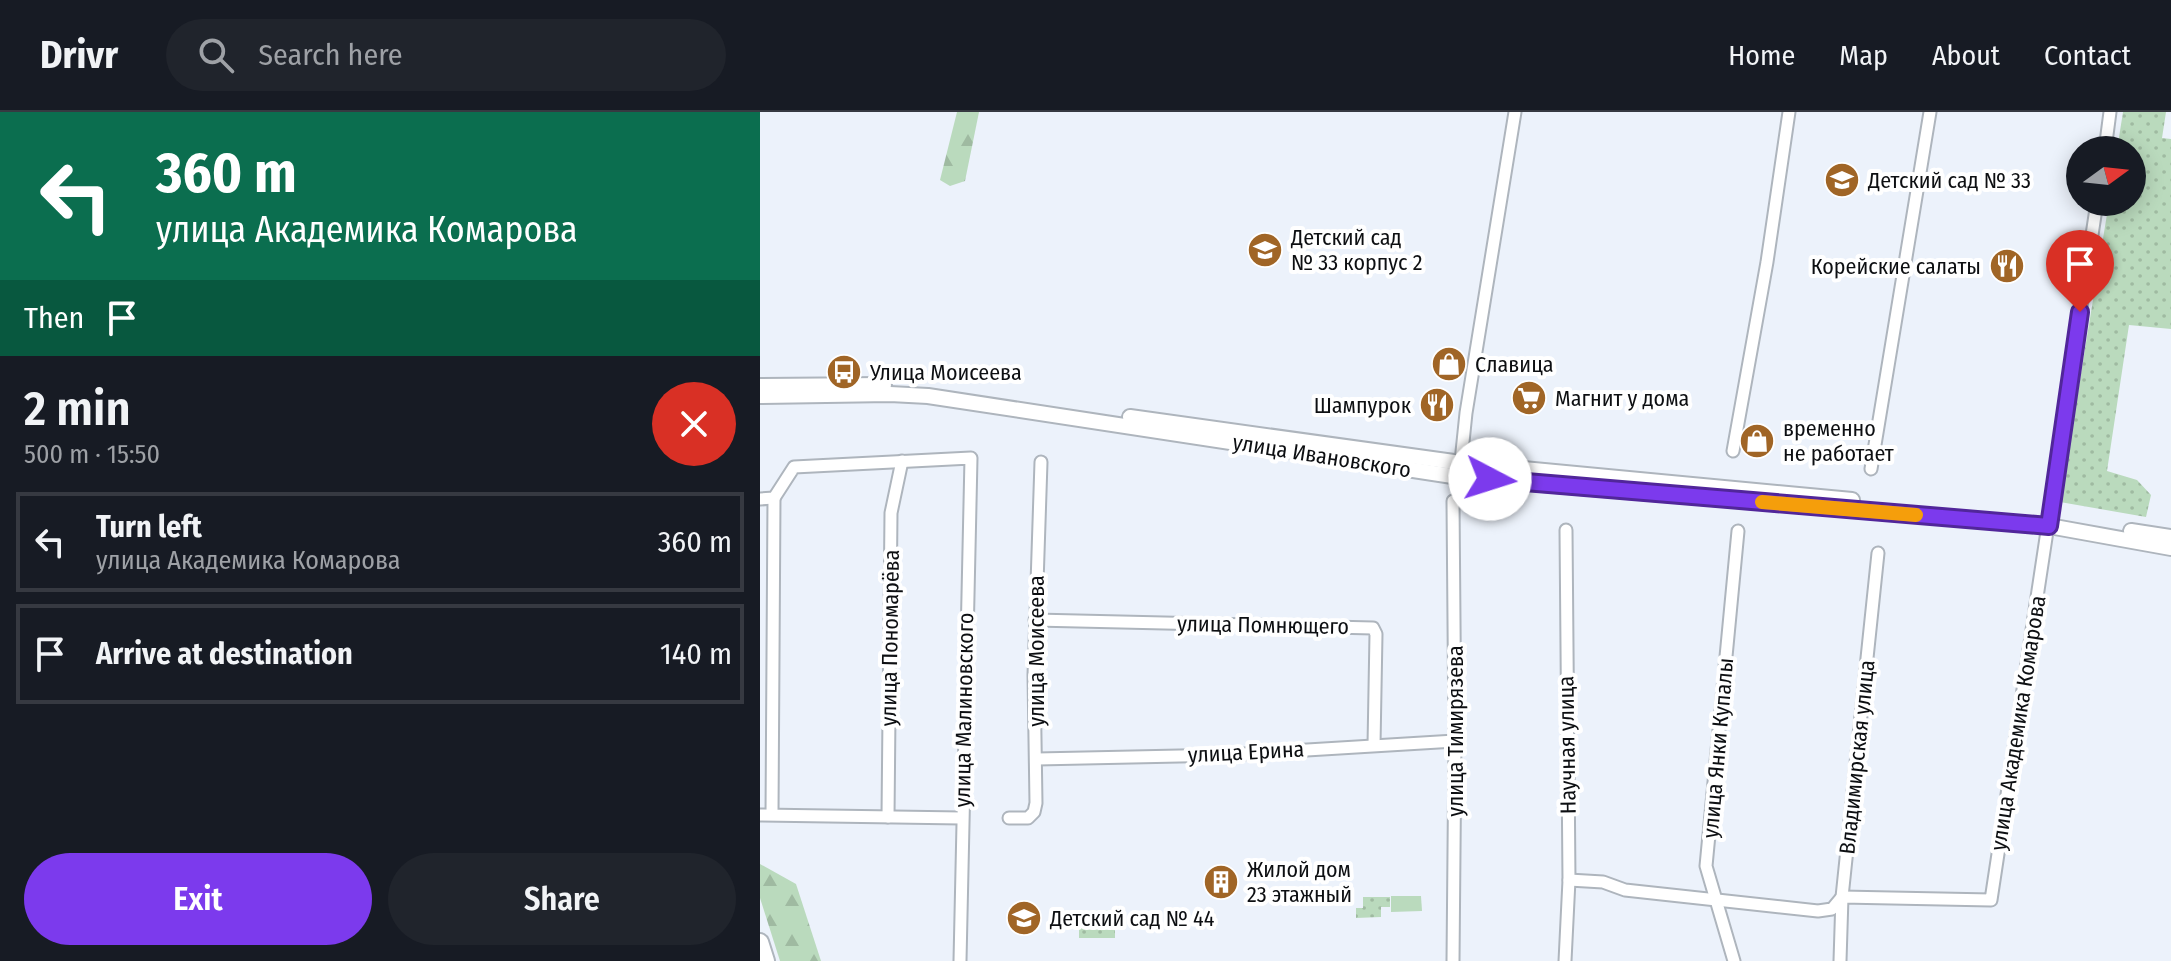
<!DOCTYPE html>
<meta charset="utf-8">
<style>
body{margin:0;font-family:"Fira Sans Condensed",sans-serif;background:#20242c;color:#f1f3f6;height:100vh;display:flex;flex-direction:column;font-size:30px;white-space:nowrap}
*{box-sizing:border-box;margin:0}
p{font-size:26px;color:#9ea1a6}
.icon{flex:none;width:44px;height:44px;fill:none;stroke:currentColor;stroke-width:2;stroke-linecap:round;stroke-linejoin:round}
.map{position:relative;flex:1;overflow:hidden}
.drawer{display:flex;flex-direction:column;background:#171b24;width:760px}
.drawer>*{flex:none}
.banner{background:#0b6e4f;color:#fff;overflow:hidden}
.needle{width:52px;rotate:75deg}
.tools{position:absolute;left:1306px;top:24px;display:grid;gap:16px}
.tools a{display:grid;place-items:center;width:80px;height:80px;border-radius:50%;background:#171b24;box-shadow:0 4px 20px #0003;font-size:40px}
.pin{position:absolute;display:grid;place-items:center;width:68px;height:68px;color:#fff;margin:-82px -34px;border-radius:50% 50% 50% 0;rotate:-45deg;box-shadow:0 0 8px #0007}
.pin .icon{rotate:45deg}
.me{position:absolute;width:88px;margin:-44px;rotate:95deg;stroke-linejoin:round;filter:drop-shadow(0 0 6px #0008)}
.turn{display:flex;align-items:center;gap:28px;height:168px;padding:0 24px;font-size:36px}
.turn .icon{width:104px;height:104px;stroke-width:2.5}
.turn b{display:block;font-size:56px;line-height:68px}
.then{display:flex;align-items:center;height:76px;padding:0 24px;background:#0003;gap:16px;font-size:30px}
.round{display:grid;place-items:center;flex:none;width:84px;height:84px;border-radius:42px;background:#20242c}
.overview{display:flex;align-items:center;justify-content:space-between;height:136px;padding:0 24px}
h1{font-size:48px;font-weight:600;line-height:60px}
.cta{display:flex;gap:16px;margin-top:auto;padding:16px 24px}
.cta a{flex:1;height:92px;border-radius:48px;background:#7c3aed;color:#fff;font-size:32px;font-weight:600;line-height:92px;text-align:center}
.cta a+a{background:#20242c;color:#f1f3f6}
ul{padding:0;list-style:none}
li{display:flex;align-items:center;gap:24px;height:100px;margin:0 16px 12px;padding:0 8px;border:4px solid #363941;border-radius:0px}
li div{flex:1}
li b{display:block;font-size:30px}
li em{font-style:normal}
header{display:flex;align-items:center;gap:48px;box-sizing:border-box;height:112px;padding:0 40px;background:#171b24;border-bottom:2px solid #363941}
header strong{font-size:38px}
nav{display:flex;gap:44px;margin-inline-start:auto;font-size:28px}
.search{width:560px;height:72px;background:#20242c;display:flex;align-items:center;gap:20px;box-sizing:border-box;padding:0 28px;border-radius:44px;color:#9ea1a6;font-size:30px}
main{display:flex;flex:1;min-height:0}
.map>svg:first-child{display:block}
.green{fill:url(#green-dots)}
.forest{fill:url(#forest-firs)}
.pitch{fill:#badabd}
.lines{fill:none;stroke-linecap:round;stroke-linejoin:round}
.minor-casing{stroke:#aeb5bd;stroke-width:15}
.tertiary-casing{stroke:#aeb5bd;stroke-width:18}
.secondary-casing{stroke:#aeb5bd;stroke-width:20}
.minor{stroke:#fff;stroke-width:11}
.tertiary{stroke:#fff;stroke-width:14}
.secondary{stroke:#fff;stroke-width:16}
.route-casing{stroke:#51269a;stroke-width:20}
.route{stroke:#7c3aed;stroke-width:14}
.slow{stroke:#f59e0b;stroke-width:14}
.labels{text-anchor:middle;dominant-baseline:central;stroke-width:8;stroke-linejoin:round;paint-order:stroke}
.poi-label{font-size:22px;fill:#0d0f12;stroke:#fff;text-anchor:start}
.street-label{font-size:22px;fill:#0d0f12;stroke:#fff}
</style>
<header>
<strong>Drivr</strong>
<div class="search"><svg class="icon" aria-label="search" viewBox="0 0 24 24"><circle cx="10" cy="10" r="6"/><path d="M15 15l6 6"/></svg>Search here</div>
<nav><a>Home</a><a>Map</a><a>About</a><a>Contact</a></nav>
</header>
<main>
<section class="drawer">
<div class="banner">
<div class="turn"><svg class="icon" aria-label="left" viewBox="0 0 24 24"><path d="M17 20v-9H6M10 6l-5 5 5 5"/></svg><div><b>360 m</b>улица Академика Комарова</div></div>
<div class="then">Then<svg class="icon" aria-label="arrive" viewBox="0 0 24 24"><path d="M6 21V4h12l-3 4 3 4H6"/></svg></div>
</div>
<div class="overview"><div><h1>2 min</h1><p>500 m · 15:50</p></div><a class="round" style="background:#d93025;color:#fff"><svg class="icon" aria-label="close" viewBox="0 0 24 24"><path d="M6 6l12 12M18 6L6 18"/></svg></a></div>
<ul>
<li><svg class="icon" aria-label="left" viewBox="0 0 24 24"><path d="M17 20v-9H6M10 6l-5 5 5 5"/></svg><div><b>Turn left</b><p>улица Академика Комарова</p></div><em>360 m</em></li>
<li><svg class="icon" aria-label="arrive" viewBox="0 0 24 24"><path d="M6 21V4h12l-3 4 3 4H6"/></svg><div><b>Arrive at destination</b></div><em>140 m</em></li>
</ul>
<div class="cta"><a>Exit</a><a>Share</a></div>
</section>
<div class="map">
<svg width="1411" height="849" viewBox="0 0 1411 849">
<defs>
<pattern id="green-dots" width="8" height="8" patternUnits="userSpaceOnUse" patternTransform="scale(2)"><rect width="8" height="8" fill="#badabd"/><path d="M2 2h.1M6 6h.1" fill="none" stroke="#9fbaa1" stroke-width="1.8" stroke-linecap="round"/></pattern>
<pattern id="forest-firs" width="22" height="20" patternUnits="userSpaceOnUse" patternTransform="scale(2)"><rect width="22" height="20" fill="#badabd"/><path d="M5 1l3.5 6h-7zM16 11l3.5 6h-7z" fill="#9fbaa1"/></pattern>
</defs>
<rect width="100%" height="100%" fill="#ecf2fb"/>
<g class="green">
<polygon points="1363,0 1406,0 1402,26 1411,27 1411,217 1369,213 1347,359 1377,368 1391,383 1386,405 1300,390 1349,90 1372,90 1372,38 1357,38"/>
<polygon points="603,785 630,785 630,795 621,795 621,805 596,806 596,796 603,796"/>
<polygon points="355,798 355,826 319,826 319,799"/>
</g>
<g class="forest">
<polygon points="197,0 219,0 205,69 190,74 180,68"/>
<polygon points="0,752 36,772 61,849 20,849 0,786"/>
</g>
<polygon class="pitch" points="631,784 661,784 662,799 631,800"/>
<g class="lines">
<g class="minor-casing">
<g id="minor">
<polyline points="1345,38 1350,0"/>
<polyline points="973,339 1007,150 1029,0"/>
<polyline points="1111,357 1170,0"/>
<polyline points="700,359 706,301 755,0"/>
<polyline points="0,387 14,386 34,355 211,346 200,849"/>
<polyline points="275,508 613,516 616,522 614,633"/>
<polyline points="277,647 467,643 695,629"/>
<polyline points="12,702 14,386"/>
<polyline points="0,703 201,706"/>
<polyline points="128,705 131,401 142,349"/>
<polyline points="249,706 268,706 274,700 276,691 274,563 281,350"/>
<polyline points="809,768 843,770 865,778 1058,799 1072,797 1082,785 1231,788 1337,90"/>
<polyline points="693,849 695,629 693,389"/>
<polyline points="805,849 809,768 806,418"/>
<polyline points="974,849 946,754 978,419"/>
<polyline points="1080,849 1082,785 1118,441"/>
</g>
</g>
<g class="tertiary-casing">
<g id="tertiary">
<polyline points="0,274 124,273"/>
<polyline points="0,284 130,282 168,284 699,365 1289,414 1411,436"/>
<polyline points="370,305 701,351 1092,388"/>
<polyline points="1371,419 1411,425"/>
</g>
</g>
<g class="secondary-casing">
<polyline id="secondary" points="0,830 6,849"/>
</g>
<use href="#minor" class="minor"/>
<use href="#tertiary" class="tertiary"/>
<use href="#secondary" class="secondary"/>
</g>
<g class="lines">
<g class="route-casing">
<polyline id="route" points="730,367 1289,414 1320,200"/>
</g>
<use href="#route" class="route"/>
<polyline class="slow" points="1002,390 1156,403"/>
</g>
<defs>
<g id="school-disc" transform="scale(1.8)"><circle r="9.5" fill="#a06526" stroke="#fff"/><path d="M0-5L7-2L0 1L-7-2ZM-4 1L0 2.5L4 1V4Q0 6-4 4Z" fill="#fff"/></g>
<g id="restaurant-disc" transform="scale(1.8)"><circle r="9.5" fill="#a06526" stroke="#fff"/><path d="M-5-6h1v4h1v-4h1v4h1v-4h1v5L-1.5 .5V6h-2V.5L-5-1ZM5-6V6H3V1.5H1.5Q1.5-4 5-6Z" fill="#fff"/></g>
<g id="shop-disc" transform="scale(1.8)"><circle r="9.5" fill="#a06526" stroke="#fff"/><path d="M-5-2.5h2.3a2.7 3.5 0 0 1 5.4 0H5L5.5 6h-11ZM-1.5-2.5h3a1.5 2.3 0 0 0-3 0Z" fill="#fff"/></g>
<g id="bus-disc" transform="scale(1.8)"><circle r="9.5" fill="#a06526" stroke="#fff"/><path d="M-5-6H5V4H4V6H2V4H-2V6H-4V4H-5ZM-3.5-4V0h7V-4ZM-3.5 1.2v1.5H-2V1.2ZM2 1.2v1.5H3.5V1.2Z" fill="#fff"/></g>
<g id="supermarket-disc" transform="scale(1.8)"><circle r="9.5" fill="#a06526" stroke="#fff"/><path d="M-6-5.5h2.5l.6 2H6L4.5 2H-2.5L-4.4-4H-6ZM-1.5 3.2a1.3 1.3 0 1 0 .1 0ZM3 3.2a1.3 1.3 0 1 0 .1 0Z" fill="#fff"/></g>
<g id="building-disc" transform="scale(1.8)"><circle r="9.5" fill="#a06526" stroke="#fff"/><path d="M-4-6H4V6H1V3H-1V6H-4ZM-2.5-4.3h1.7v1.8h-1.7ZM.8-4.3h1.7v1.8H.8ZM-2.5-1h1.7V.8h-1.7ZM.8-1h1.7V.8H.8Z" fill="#fff"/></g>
</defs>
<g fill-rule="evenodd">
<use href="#school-disc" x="1082" y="68"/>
<use href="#school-disc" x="505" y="138"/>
<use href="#restaurant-disc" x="1247" y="154"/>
<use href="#shop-disc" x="689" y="252"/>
<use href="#bus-disc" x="84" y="260"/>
<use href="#supermarket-disc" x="769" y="286"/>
<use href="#restaurant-disc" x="677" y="293"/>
<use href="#shop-disc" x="997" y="329"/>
<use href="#building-disc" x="461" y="770"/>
<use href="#school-disc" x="264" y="806"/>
</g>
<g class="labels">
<g class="poi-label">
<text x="1108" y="68">Детский сад № 33</text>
<text x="531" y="125">Детский сад<tspan x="531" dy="25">№ 33 корпус 2</tspan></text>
<text x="1221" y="154" text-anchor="end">Корейские салаты</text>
<text x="715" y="252">Славица</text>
<text x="110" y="260">Улица Моисеева</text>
<text x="795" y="286">Магнит у дома</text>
<text x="651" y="293" text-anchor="end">Шампурок</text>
<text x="1023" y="316">временно<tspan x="1023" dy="25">не работает</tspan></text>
<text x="487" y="757">Жилой дом<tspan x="487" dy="25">23 этажный</tspan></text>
<text x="290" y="806">Детский сад № 44</text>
</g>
<g class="street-label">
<text transform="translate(562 344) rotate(9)">улица Ивановского</text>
<text transform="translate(503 513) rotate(1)">улица Помнющего</text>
<text transform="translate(130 526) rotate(-89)">улица Пономарёва</text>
<text transform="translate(276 539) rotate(-90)">улица Моисеева</text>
<text transform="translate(204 598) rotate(-89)">улица Малиновского</text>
<text transform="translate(1258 611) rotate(-81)">улица Академика Комарова</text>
<text transform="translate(695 619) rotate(-90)">улица Тимирязева</text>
<text transform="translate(807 633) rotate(-91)">Научная улица</text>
<text transform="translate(958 636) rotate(-85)">улица Янки Купалы</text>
<text transform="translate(486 640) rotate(-3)">улица Ерина</text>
<text transform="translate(1097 645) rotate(-84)">Владимирская улица</text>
</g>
</g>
</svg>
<div class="tools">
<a><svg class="needle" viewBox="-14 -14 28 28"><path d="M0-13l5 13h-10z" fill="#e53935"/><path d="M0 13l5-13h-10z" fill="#9ea1a6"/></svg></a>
</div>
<div class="pin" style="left:1320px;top:200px;background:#d93025"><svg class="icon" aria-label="arrive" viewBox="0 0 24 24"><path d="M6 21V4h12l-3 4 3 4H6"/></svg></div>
<svg class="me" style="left:730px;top:367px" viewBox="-20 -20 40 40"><circle r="19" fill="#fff"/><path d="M0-13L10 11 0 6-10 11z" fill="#7c3aed"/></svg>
</div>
</main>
